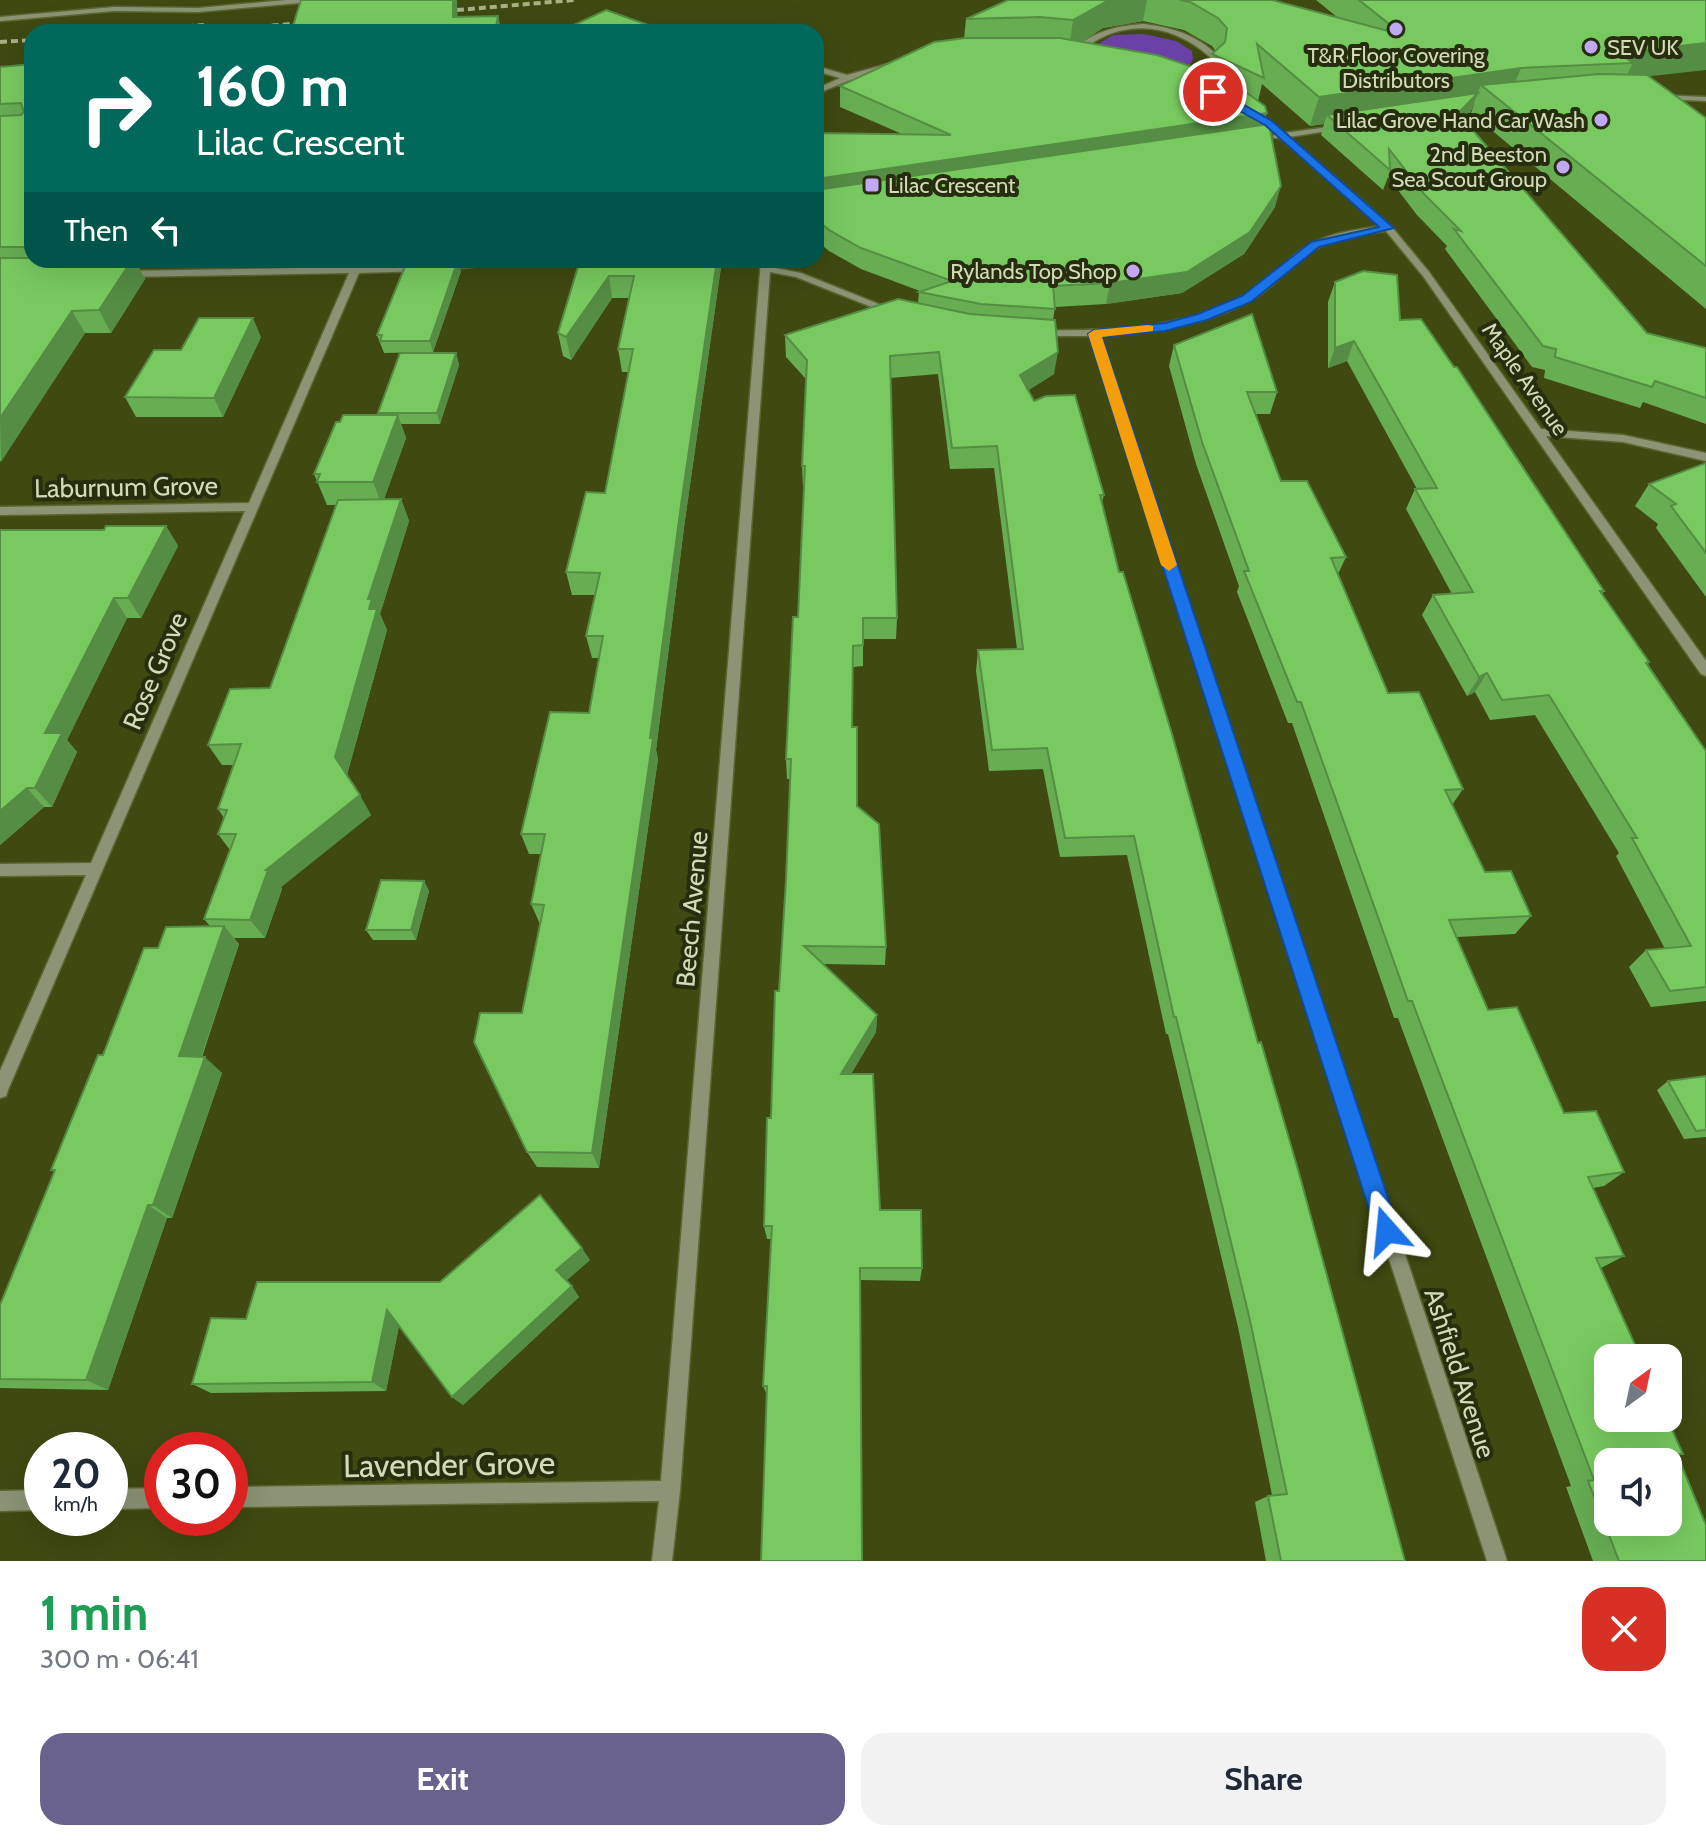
<!DOCTYPE html>
<meta charset="utf-8">
<style>
body{margin:0;font-family:Cabin,sans-serif;background:#f2f2f3;color:#1f2937;height:100vh;display:flex;flex-direction:column;font-size:30px;white-space:nowrap}
*{box-sizing:border-box;margin:0}
p{font-size:26px;color:#747a83}
.icon{flex:none;width:44px;height:44px;fill:none;stroke:currentColor;stroke-width:2;stroke-linecap:round;stroke-linejoin:round}
.map{position:relative;height:1561px;overflow:hidden}
.side{display:flex;flex-direction:column;background:#fff;flex:1}
.side>*{flex:none}
.top-card{position:absolute;left:24px;top:24px;width:800px;height:244px;border-radius:24px;box-shadow:0 8px 32px #0002;background:#00695c;color:#fff;overflow:hidden}
.needle{width:52px;rotate:33deg}
.tools{position:absolute;left:1594px;top:1344px;display:grid;gap:16px}
.tools a{display:grid;place-items:center;width:88px;height:88px;border-radius:16px;background:#fff;box-shadow:0 8px 32px #0002;font-size:40px}
.speed{position:absolute;left:24px;top:1432px;display:flex;gap:16px;font-size:40px;font-weight:700;text-align:center}
.speed>*{display:grid;place-content:center;width:104px;height:104px;border-radius:50%;background:#fff;box-shadow:0 8px 32px #0002;line-height:1}
.speed small{font-size:20px;font-weight:400}
.speed .limit{border:12px solid #d22;background:#fff;color:#111}
.pin{position:absolute;display:grid;place-items:center;width:68px;height:68px;color:#fff;margin:-34px;border:4px solid #fff;border-radius:50%;box-shadow:0 2px 8px #0007}
.me{position:absolute;width:88px;margin:-44px;rotate:342deg;stroke-linejoin:round;filter:drop-shadow(0 0 6px #0008)}
.turn{display:flex;align-items:center;gap:28px;height:168px;padding:0 40px;font-size:36px}
.turn .icon{width:104px;height:104px;stroke-width:2.5}
.turn b{display:block;font-size:56px;line-height:68px}
.then{display:flex;align-items:center;height:76px;padding:0 40px;background:#0003;gap:16px;font-size:30px}
.round{display:grid;place-items:center;flex:none;width:84px;height:84px;border-radius:24px;background:#f2f2f3}
.summary{display:flex;align-items:center;justify-content:space-between;height:136px;padding:0 40px}
h1{font-size:48px;font-weight:700;line-height:60px;color:#1e9e55}
.cta{display:flex;gap:16px;margin-top:auto;padding:16px 40px}
.cta a{flex:1;height:92px;border-radius:24px;background:#68628c;color:#fff;font-size:32px;font-weight:700;line-height:92px;text-align:center}
.cta a+a{background:#f2f2f3;color:#1f2937}
.map>svg:first-child{display:block}
.green{fill:#6b40a7}
.lines{fill:none;stroke-linecap:round;stroke-linejoin:round}
.minor-casing{stroke:#5c6631;stroke-width:3}
.minor{fill:#8c9475;fill-rule:evenodd}
.rail{stroke:#a7b186;stroke-width:4;stroke-dasharray:7 4;stroke-linecap:butt}
.wall{fill:#67ae53;fill-rule:evenodd}
.shaded-wall{fill:#548d43}
.building{fill:#78ca60;stroke:#548d43;stroke-width:2;fill-rule:evenodd}
.route{fill:#1a73e8;stroke:#114b97;stroke-width:2}
.slow{fill:#f59e0b}
.poi-dot{fill:#c1a8f3;stroke:#272d0f;stroke-width:3}
.labels{text-anchor:middle;dominant-baseline:central;stroke-width:8;stroke-linejoin:round;paint-order:stroke}
.far-poi-label{font-size:22px;fill:#d1dbb6;stroke:#272d0f;text-anchor:end}
.far-street-label{font-size:22px;fill:#d1dbb6;stroke:#272d0f}
.street-label{font-size:26px;fill:#d1dbb6;stroke:#272d0f}
.near-street-label{font-size:32px;fill:#d1dbb6;stroke:#272d0f}
</style>
<div class="map">
<svg width="1706" height="1561" viewBox="0 0 1706 1561">
<rect width="100%" height="100%" fill="#3f4910"/>
<polygon class="green" points="1144,34 1176,41 1192,51 1193,60 1188,68 1095,46 1113,35"/>
<g class="lines">
<g class="minor-casing">
<g id="minor">
<polygon points="286,0 315,0 311,2 198,12 114,11 0,21 0,17 114,7 198,8"/>
<path d="M1143 24C1172 27 1197 35 1218 56L1216 71 1209 73 1210 57C1168 20 1117 18 1075 56L1068 54C1089 33 1113 26 1143 24Z"/>
<polygon points="895,62 898,62 898,66 850,80 816,94 816,89 840,78 816,71 816,66 847,75"/>
<polygon points="1659,95 1706,97 1706,101 1662,99 1659,99"/>
<path d="M1246 108H1252L1284 133 1343 125V129H1340L1289 137 1391 226 1429 272 1541 429 1623 435 1706 453V461L1623 442 1546 436 1706 661V676L1701 674 1423 276 1386 231C1360 235 1332 237 1310 253 1290 266 1274 287 1253 299 1207 326 1152 333 1100 336L1507 1561H1487L1090 336H1037L1032 333 1037 330C1107 331 1178 330 1241 297 1265 285 1282 263 1304 248 1327 233 1355 230 1381 226L1280 138H1274L1273 136 1275 134 1246 112Z"/>
<polygon points="483,260 515,260 510,263 443,270 438,267 443,264"/>
<polygon points="761,260 771,260 770,267 801,273 896,311 887,313 796,277 770,272 680,1491 672,1561 652,1561 659,1501 230,1507 230,1487 661,1481"/>
<polygon points="422,266 425,267 425,271 359,273 8,1090 6,1096 0,1098 0,1071 86,875 0,876 0,864 91,863 245,511 0,515 0,507 249,503 349,273 123,277 118,274 123,271"/>
<polygon points="162,1488 162,1508 110,1509 110,1489"/>
<polygon points="42,1490 42,1510 0,1511 0,1491"/>
</g>
</g>
<use href="#minor" class="minor"/>
<g class="rail">
<polyline points="435,12 574,0"/>
<polyline points="121,32 204,25"/>
<polyline points="195,32 315,22"/>
<polyline points="0,42 32,40"/>
</g>
</g>
<g class="wall">
<path d="M1008 0H1272L1337 17 1316 0H1706L1649 77 1706 118V309L1471 113 1475 102 1470 113 1464 119 1647 333 1706 348V424L1643 402 1640 408 1544 378 1545 370 1532 367 1445 249 1447 246 1417 215 1388 177 1383 190 1321 135 1324 124 1310 126 1262 84 1258 101 1263 125 1275 207 1244 254 1182 293 1106 304 1055 307 1053 320 1054 374 1028 390 1034 401 1104 495 1102 502 1119 572 1258 1043 1405 1561H1266L1255 1502 1268 1496 1272 1495 1238 1327 1168 1034H1166L1127 855 1060 857 1043 769 989 771 976 671 978 650 1017 649 1005 554 994 468 950 469 938 374 890 378 897 618 896 639H863V666L853 667 852 727 857 806 886 947 885 965 823 964 877 1015 876 1032 851 1074 880 1210 922 1268 920 1281 860 1280 767 1395 763 1386 771 1239H767L764 1226 786 880 790 779H787L786 759 798 617 804 488H803L802 466 806 379 786 357 785 335 918 303 919 292 920 291 861 269 829 251 816 240V133L902 134 840 107V86L964 39 966 19ZM1143 21 1184 30 1212 46 1215 50 1212 54 1208 73 1081 42 1103 28Z"/>
<polygon points="32,64 32,260 157,260 152,267 139,268 145,279 111,333 85,333 0,462 0,67"/>
<polygon points="413,260 452,260 414,263"/>
<polygon points="580,260 722,260 685,520 656,750 658,759 599,1168 537,1167 527,1152 522,1013 540,924 531,904 541,854 529,854 521,834 589,713 599,658 592,658 586,636 595,595 572,595 566,572 605,493 629,372 622,372 618,349 629,298 612,298 571,360 563,356 558,333"/>
<polygon points="461,271 433,352 384,353 377,335"/>
<polygon points="1335,282 1400,320 1604,591 1602,594 1649,662 1648,664 1706,751 1706,1001 1651,1007 1629,967 1646,950 1665,949 1616,856 1619,853 1535,715 1490,720 1475,692 1467,696 1422,615 1433,595 1452,594 1406,509 1415,489 1417,489 1347,361 1328,368 1328,302"/>
<polygon points="261,337 223,417 136,417 125,397 181,350"/>
<polygon points="1174,345 1277,392 1270,414 1255,414 1281,481 1346,557 1338,574 1388,693 1463,789 1452,805 1485,872 1531,916 1515,934 1457,937 1488,1010 1564,1113 1624,1172 1604,1186 1593,1188 1624,1256 1601,1268 1683,1454 1677,1456 1706,1561 1593,1561 1566,1487 1571,1486 1398,1018 1394,1018 1292,723 1288,723 1237,592 1239,586 1196,464 1169,366"/>
<polygon points="456,353 459,365 440,424 401,424 406,438 384,499 401,499 409,521 380,614 387,630 347,775 371,815 281,887 282,889 265,938 234,938 239,944 202,1057 222,1073 172,1218 167,1218 108,1390 0,1388 0,1305 54,1172 51,1170 103,1055 158,948 210,926 204,919 230,850 218,834 224,818 218,809 234,765 222,765 208,745 270,688 336,505 327,505 314,474 379,415 378,413"/>
<polygon points="1706,463 1706,597 1656,528 1658,524 1635,506 1649,484"/>
<polygon points="166,526 178,546 141,618 127,618 67,740 77,752 52,807 44,807 0,845 0,530 104,530"/>
<polygon points="424,881 429,891 416,940 373,940 366,930"/>
<polygon points="1706,1076 1706,1137 1684,1139 1657,1090 1668,1081"/>
<polygon points="590,1260 566,1280 579,1297 463,1405 452,1397 399,1326 386,1391 211,1393 192,1384 246,1319 440,1282"/>
</g>
<g class="shaded-wall">
<polygon points="453,0 457,0 458,32 453,17"/>
<polygon points="1107,0 1147,0 1143,21 1103,28 1069,49 1073,20"/>
<polygon points="498,16 502,32 495,32"/>
<polygon points="1706,43 1706,70 1625,79 1633,63 1619,53"/>
<polygon points="1521,68 1509,97 1481,85 1470,113 1450,133 1327,115 1324,124 1310,126 1319,97"/>
<polygon points="1267,113 1261,133 816,200 816,179"/>
<polygon points="1281,186 1275,207 1244,254 1182,293 1106,304 1110,283"/>
<polygon points="132,260 135,260 145,279 111,333 99,310"/>
<polygon points="149,260 157,260 152,267"/>
<polygon points="458,260 461,271 433,352 430,341"/>
<polygon points="717,260 722,260 685,520 656,750 658,759 599,1168 592,1153 650,738 682,498"/>
<polygon points="609,276 612,298 571,360 566,337"/>
<polygon points="72,311 85,333 1,462 0,418"/>
<polygon points="253,318 261,337 223,417 214,398"/>
<polygon points="1354,341 1347,361 1328,368 1335,348"/>
<polygon points="1058,352 1054,374 1018,397 1020,375"/>
<polygon points="456,353 459,365 440,424 437,413"/>
<polygon points="398,415 406,438 382,505 373,482"/>
<polygon points="401,499 409,521 380,614 387,630 346,778 335,757 369,609 368,599"/>
<polygon points="166,526 178,546 141,618 128,598"/>
<polygon points="114,598 127,618 67,740 77,752 52,807 35,788 45,733"/>
<polygon points="1487,673 1475,692 1467,696 1479,677"/>
<polygon points="27,788 44,807 0,845 0,811"/>
<polygon points="360,795 371,815 281,887 282,889 265,938 250,920 266,870"/>
<polygon points="424,881 429,891 416,940 411,930"/>
<polygon points="224,926 239,944 196,1072 179,1056"/>
<polygon points="877,1015 876,1032 841,1090 841,1074"/>
<polygon points="205,1057 222,1073 172,1218 153,1205"/>
<polygon points="148,1205 167,1218 108,1390 86,1380"/>
<polygon points="582,1248 590,1260 565,1282 556,1270"/>
<polygon points="572,1286 579,1297 463,1405 452,1397"/>
<polygon points="387,1310 400,1321 386,1391 372,1382"/>
</g>
<g class="building">
<polygon points="301,0 453,0 453,17 498,16 495,32 291,32"/>
<polygon points="1008,0 1109,0 1073,20 1040,17 966,19"/>
<polygon points="1180,0 1272,0 1403,35 1359,0 1706,0 1706,43 1619,53 1633,63 1521,68 1319,97 1257,44 1264,78 1212,54 1225,42 1227,28 1218,18 1190,2"/>
<polygon points="606,10 668,32 512,32 563,30"/>
<polygon points="965,38 1060,38 1157,55 1202,70 1243,90 1265,106 1267,113 816,179 816,133 951,135 840,86 934,42"/>
<polygon points="32,64 32,247 0,247 0,116 21,115 24,112 21,103 0,104 0,67"/>
<polygon points="1599,74 1647,75 1706,118 1706,266 1481,85"/>
<polygon points="1478,93 1458,113 1647,333 1706,348 1706,398 1655,381 1652,387 1555,357 1556,349 1543,346 1454,229 1461,231 1425,195 1389,149 1390,170 1327,115"/>
<polygon points="1269,124 1281,186 1250,232 1187,272 1110,283 1053,286 1055,309 981,304 919,292 952,281 861,248 829,230 816,219 816,190"/>
<polygon points="0,258 32,258 32,260 132,260 99,310 72,311 0,418"/>
<polygon points="458,260 430,341 380,341 382,335 377,335 406,264"/>
<polygon points="580,260 717,260 682,498 650,738 653,738 592,1153 527,1152 474,1042 480,1013 522,1013 544,905 531,904 545,834 521,834 550,712 589,713 603,636 586,636 600,573 566,572 586,492 605,493 633,349 618,349 634,276 609,276 566,337 558,333"/>
<polygon points="1363,271 1397,275 1400,320 1421,319 1454,367 1457,367 1604,591 1600,591 1649,662 1646,663 1706,751 1706,987 1670,991 1646,950 1691,946 1632,838 1637,838 1549,695 1502,700 1487,673 1479,677 1433,595 1473,592 1415,489 1437,488 1354,341 1335,348 1335,282"/>
<polygon points="898,299 970,314 1055,320 1058,352 1020,375 1034,401 1046,396 1075,395 1104,495 1100,495 1119,572 1123,572 1172,734 1258,1043 1261,1042 1299,1173 1405,1561 1281,1561 1268,1496 1287,1494 1249,1316 1176,1017 1174,1017 1134,836 1065,838 1047,748 992,750 978,650 1023,649 1008,532 997,446 952,448 939,352 890,356 897,618 863,618 863,645 853,646 852,727 857,727 857,806 879,824 886,947 804,946 877,1015 841,1074 873,1074 880,1210 921,1210 922,1268 860,1268 862,1561 761,1561 767,1386 763,1386 772,1226 764,1226 767,1118 771,1118 775,991 779,991 786,880 791,759 786,759 793,617 798,617 805,466 802,466 807,360 785,335"/>
<path d="M1252 314 1277 392H1247L1281 481H1307L1346 557 1331 558 1388 693 1419 692 1463 789 1445 790 1485 872 1511 871 1531 916 1449 920 1488 1010 1517 1007 1564 1113 1596 1111 1624 1172 1588 1177 1624 1256 1596 1258 1641 1358H1608V1418H1667L1683 1454H1677L1706 1525V1561H1619L1588 1481 1594 1480 1412 1001H1408L1301 702H1297L1244 571H1249L1202 442 1174 345ZM1608 1462H1668V1522H1608Z"/>
<polygon points="199,318 253,318 214,398 125,397 154,350 181,350"/>
<polygon points="400,353 456,353 437,413 378,413"/>
<polygon points="343,415 398,415 373,482 317,482 320,474 314,474 336,422 340,422"/>
<polygon points="1706,463 1706,553 1671,506 1676,504 1649,484"/>
<polygon points="401,499 368,599 372,599 369,609 377,609 335,757 360,795 266,870 268,870 250,920 204,919 236,834 218,834 227,810 218,809 241,744 208,745 230,689 270,688 338,500"/>
<polygon points="106,526 166,526 128,598 114,598 45,733 62,733 35,788 27,788 0,811 0,530 104,530"/>
<polygon points="381,880 424,881 411,930 366,930"/>
<polygon points="224,926 179,1056 205,1057 153,1205 148,1205 86,1380 0,1379 0,1305 55,1170 51,1170 98,1055 103,1055 144,948 158,948 166,927"/>
<polygon points="1706,1076 1706,1130 1696,1131 1668,1081"/>
<polygon points="540,1195 582,1248 556,1270 572,1286 452,1397 387,1310 372,1382 192,1384 211,1318 246,1319 257,1282 440,1282"/>
</g>
<polygon class="route" points="1209,89 1216,89 1272,121 1394,228 1319,247 1251,302 1207,320 1165,331 1102,337 1399,1231 1395,1239 1387,1242 1379,1239 1376,1231 1088,334 1094,330 1165,323 1198,314 1242,296 1311,242 1379,227 1265,125 1209,94"/>
<polygon class="slow" points="1148,325 1153,326 1153,331 1102,337 1177,565 1169,571 1161,565 1088,334 1094,330"/>
<g class="poi-dot">
<circle cx="1396" cy="29" r="8"/>
<circle cx="1591" cy="47" r="8"/>
<circle cx="1601" cy="120" r="8"/>
<circle cx="1563" cy="167" r="8"/>
<rect x="864" y="177" width="16" height="16" rx="4"/>
<circle cx="1133" cy="271" r="8"/>
</g>
<g class="labels">
<g class="far-poi-label">
<text x="1607" y="47" text-anchor="start">SEV UK</text>
<text x="1396" y="55" text-anchor="middle">T&amp;R Floor Covering<tspan x="1396" dy="25">Distributors</tspan></text>
<text x="1585" y="120">Lilac Grove Hand Car Wash</text>
<text x="1547" y="154">2nd Beeston<tspan x="1547" dy="25">Sea Scout Group</tspan></text>
<text x="888" y="185" text-anchor="start">Lilac Crescent</text>
<text x="1117" y="271">Rylands Top Shop</text>
</g>
<g class="far-street-label">
<text transform="translate(1525 379) rotate(55)">Maple Avenue</text>
</g>
<g class="street-label">
<text transform="translate(126 487) rotate(-1)">Laburnum Grove</text>
<text transform="translate(155 671) rotate(-67)">Rose Grove</text>
<text transform="translate(692 909) rotate(-85)">Beech Avenue</text>
<text transform="translate(1460 1373) rotate(72)">Ashfield Avenue</text>
</g>
<g class="near-street-label">
<text transform="translate(449 1464) rotate(-1)">Lavender Grove</text>
</g>
</g>
</svg>
<div class="tools">
<a><svg class="needle" viewBox="-14 -14 28 28"><path d="M0-13l5 13h-10z" fill="#e53935"/><path d="M0 13l5-13h-10z" fill="#747a83"/></svg></a>
<a><svg class="icon" aria-label="sound" viewBox="0 0 24 24"><path d="M4 9h4l5-4v14l-5-4H4zM17 9q2 3 0 6"/></svg></a>
</div>
<div class="speed"><div>20<small>km/h</small></div><div class="limit">30</div></div>
<div class="pin" style="left:1213px;top:92px;background:#d93025"><svg class="icon" aria-label="arrive" viewBox="0 0 24 24"><path d="M6 21V4h12l-3 4 3 4H6"/></svg></div>
<svg class="me" style="left:1387px;top:1231px" viewBox="-20 -20 40 40"><path d="M0-17L14 15 0 8-14 15z" fill="#1a73e8" stroke="#fff" stroke-width="4"/></svg>
<div class="top-card">
<div class="turn"><svg class="icon" aria-label="right" viewBox="0 0 24 24"><path d="M7 20v-9h11M14 6l5 5-5 5"/></svg><div><b>160 m</b>Lilac Crescent</div></div>
<div class="then">Then<svg class="icon" aria-label="left" viewBox="0 0 24 24"><path d="M17 20v-9H6M10 6l-5 5 5 5"/></svg></div>
</div>
</div>
<section class="side">
<div class="summary"><div><h1>1 min</h1><p>300 m · 06:41</p></div><a class="round" style="background:#d93025;color:#fff"><svg class="icon" aria-label="close" viewBox="0 0 24 24"><path d="M6 6l12 12M18 6L6 18"/></svg></a></div>
<div class="cta"><a>Exit</a><a>Share</a></div>
</section>
